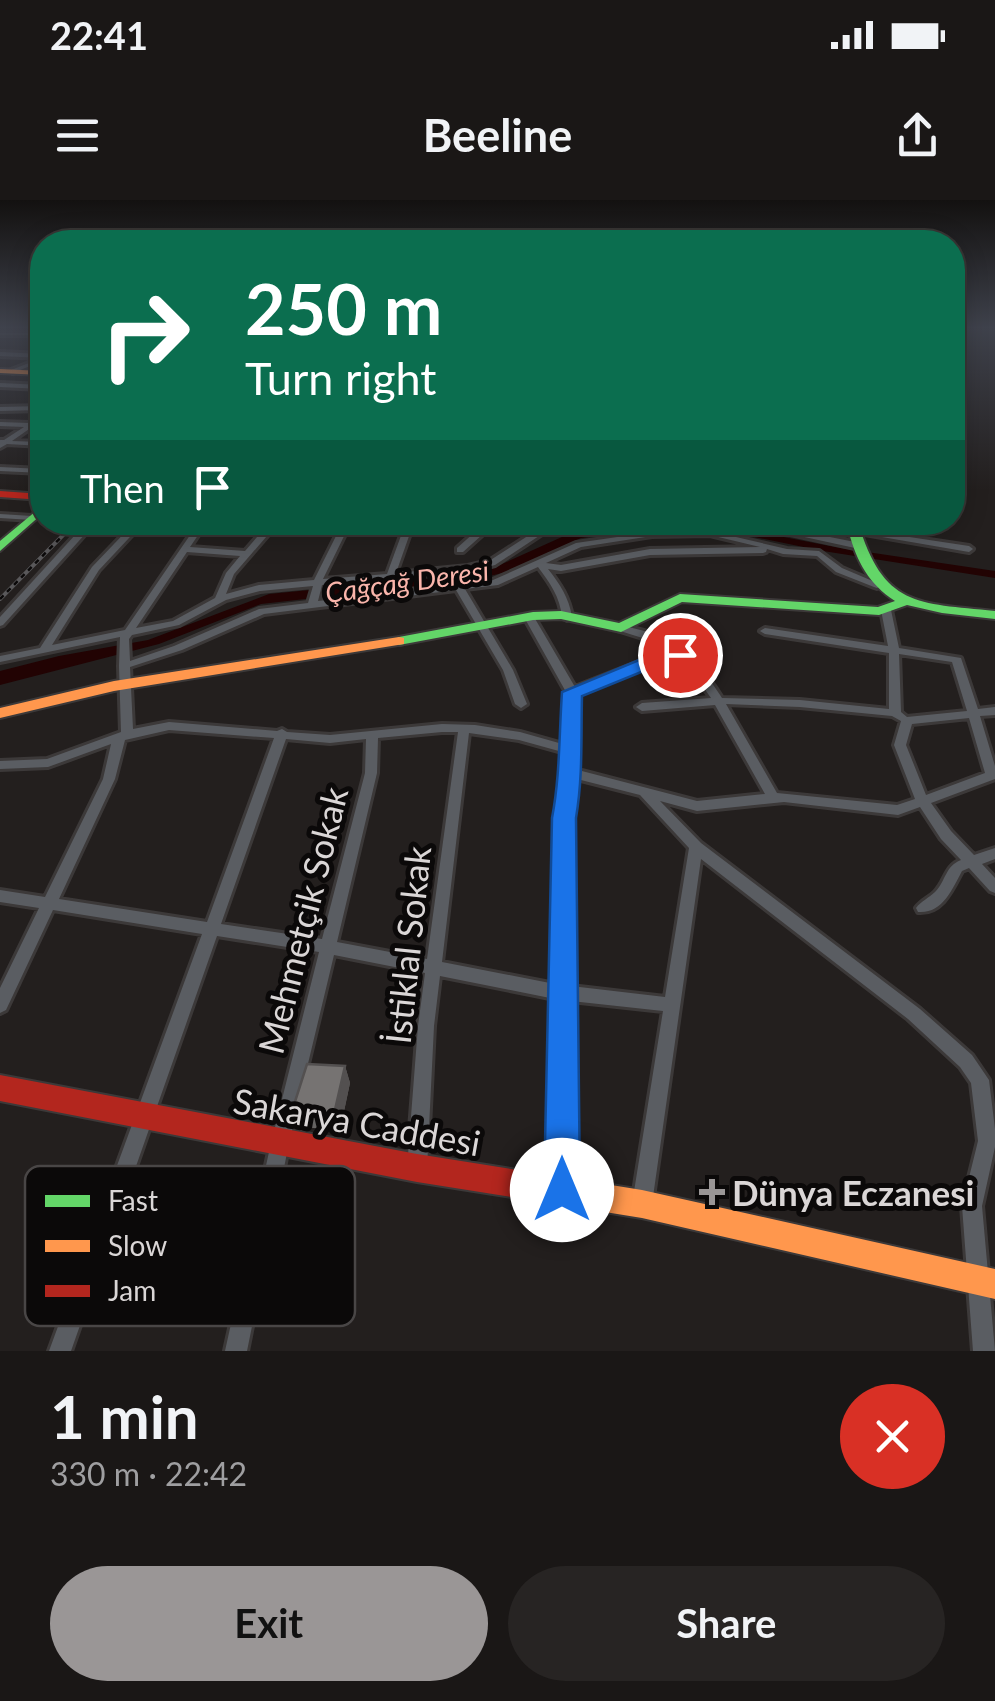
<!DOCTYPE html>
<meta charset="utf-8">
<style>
body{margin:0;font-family:Lato,sans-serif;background:#272423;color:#f1f3f6;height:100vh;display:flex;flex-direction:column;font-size:38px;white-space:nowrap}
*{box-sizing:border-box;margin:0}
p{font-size:32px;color:#9f9fa1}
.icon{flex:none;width:55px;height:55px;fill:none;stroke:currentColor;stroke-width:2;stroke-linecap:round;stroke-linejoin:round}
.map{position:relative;height:1151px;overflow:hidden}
.details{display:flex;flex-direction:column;background:#1a1716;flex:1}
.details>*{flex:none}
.hud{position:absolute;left:30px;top:30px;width:935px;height:305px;border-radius:40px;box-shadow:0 5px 25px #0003,0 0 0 2px #383635;background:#0b6e4f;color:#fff;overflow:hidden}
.pin{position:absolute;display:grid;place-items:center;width:85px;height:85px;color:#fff;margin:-42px;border:5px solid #fff;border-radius:50%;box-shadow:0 2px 10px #0007}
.me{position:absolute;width:110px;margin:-55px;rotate:0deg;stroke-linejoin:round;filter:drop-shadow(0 0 8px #0008)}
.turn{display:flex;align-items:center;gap:35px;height:210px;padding:0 50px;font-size:45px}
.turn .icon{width:130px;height:130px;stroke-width:2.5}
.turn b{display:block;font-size:70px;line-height:85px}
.then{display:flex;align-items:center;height:95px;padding:0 50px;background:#0003;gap:20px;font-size:38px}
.round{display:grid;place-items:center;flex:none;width:105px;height:105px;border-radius:52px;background:#272423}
.head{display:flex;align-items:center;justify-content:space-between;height:170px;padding:0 50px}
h1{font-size:60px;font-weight:700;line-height:75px}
.primary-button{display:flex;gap:20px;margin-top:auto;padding:20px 50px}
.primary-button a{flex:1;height:115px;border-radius:60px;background:#9a9696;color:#111;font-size:40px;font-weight:700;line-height:115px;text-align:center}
.primary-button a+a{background:#272423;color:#f1f3f6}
.status{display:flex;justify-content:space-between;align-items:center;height:70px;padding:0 50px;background:#1a1716;direction:ltr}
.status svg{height:28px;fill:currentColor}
header{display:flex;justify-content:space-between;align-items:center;height:130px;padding:0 50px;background:#1a1716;font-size:45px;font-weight:700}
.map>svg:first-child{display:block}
.water{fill:#220303}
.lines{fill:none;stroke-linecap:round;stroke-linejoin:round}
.street-casing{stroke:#3c3939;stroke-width:6}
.fast-casing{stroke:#3c3939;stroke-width:4}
.slow-casing{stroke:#3c3939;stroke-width:4}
.jam-casing{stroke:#3c3939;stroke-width:4}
.street{fill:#5a5d62;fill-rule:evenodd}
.fast{fill:#63d668;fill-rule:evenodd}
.slow{fill:#ff974d;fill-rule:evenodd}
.jam{fill:#b3261e;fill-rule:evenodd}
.rail-casing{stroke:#59585a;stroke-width:4}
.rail{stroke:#0b0909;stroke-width:2.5;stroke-dasharray:5;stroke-linecap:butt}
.wall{fill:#656362}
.shaded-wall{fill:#535050}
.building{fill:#767372;stroke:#535050;stroke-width:2.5}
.route{fill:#1a73e8;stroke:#114b97;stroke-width:2.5}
.poi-dot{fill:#9a9696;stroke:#0b0909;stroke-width:4}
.labels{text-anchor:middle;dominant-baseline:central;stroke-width:10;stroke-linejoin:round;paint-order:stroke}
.far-water-label{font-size:28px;font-style:italic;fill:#fab5ab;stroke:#0b0909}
.near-street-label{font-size:35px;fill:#dad6d6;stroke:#0b0909}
.near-poi-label{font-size:35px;font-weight:bold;fill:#dad6d6;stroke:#0b0909;text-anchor:start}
.key{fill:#0b0909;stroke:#494646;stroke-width:2.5}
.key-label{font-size:28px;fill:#dad6d6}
</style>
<div class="status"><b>22:41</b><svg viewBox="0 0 49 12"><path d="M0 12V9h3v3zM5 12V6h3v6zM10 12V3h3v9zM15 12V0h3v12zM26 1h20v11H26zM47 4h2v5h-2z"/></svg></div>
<header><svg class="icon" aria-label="menu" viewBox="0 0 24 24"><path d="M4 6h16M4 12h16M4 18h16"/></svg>Beeline<svg class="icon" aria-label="share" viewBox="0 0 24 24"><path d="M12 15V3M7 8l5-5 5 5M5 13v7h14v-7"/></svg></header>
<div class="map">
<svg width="995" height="1151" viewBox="0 0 995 1151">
<rect width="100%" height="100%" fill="#231f1e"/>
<polygon class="water" points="676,323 713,323 840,348 995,371 995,378 823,351 710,328 646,329 581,338 510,371 474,380 261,404 159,444 0,485 0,471 59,456 148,440 269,394 482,373 573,332"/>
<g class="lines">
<g class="street-casing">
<g id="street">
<rect x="0" y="133" width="42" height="2"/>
<polygon points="0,152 42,154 42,161 13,173 11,170 42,158 0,156"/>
<polygon points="0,183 42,185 42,189 0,187"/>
<polygon points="42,206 42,210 0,211 0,207"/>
<polygon points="42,215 42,220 12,241 42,242 42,246 7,244 0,248 0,240 4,240 24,227 0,226 0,222 29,223"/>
<polygon points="0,267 42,269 42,273 0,271"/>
<polygon points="0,314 32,316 36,318 32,320 0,318"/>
<polygon points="87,322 96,322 3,425 0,426 0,417"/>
<path d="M135 322H144L99 370 52 445 125 430 199 322H207L190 347 245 351 270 322H279L234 374 226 394 259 385 314 380 343 322H351L323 379 387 374 406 322H414L396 373 468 366 489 361 540 328 582 322H608L545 332 495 365 468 372 322 385 318 401 493 380 576 343 652 332 710 331 787 349 819 351 842 368 882 385 877 388 874 387 836 372 817 356 783 354 767 349 766 352 763 353 650 355 561 371 548 369C560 384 569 398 572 417L567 420 562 417C560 397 550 383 538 367L498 385 465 389 513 470 527 504 521 508 515 504 503 470 456 390 264 414 182 450 130 467 133 529 169 522 277 531 282 529 287 532 330 535 442 524 475 525 520 532 566 545V492L524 417 529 414 534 417 575 487 669 450 652 441 617 430 616 428 621 425C636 429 653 432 667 440 690 452 708 476 722 498L800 500 889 509V453L765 434 760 431 765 428 888 446 881 410 886 407 891 410 899 448 961 458 978 509 995 507V515L980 516 995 566V579L931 603 951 631 974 655 995 648V659L982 664 995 678V693L990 691 969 668 962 671C952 690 942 714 918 712L916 708C921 701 929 698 935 692 946 681 945 666 961 660L941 639 920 607 898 615 784 602 697 611 660 601 701 643 920 809 972 855 989 880 995 929V947L982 1006 995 1151H973L962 1006 978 941 971 883 960 867 908 819 701 659 652 1004 649 1011 642 1014 635 1011 632 1004 663 811 571 801 572 989 569 996 562 999 555 996 552 989 555 799 440 776 434 826 427 968 424 975 417 978 410 975 407 968 418 826 425 773 334 755 289 943 247 1151H225L271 943 319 752 217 736 71 1151H49L202 734 53 710 6 810 0 813V788L39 708 0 702V690L45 697 103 579 111 544 48 567 0 569V561L47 559 121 532 119 466 120 437 0 462V456L40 448 92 367ZM710 335 760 347 650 349 561 365 546 363 581 347 652 336ZM187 352 240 356 226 373 215 398 173 421 136 428ZM313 386 308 403 259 409 174 446 130 461 129 439 132 435 179 425 226 400 260 391ZM899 454 952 462 967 511 907 517 901 512ZM675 455 694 474 711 498 642 503 636 507 642 511 715 505 765 594 697 601 578 570V494ZM726 504 800 507 892 516 901 521 894 545 915 599 897 605 777 593ZM969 518 985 573 926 595 906 545 912 524ZM169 530 274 538 207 722 59 699 115 579 125 540ZM442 532H458L427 759 337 742 377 573 378 538ZM469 533 519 540 566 553V573L557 618 555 784 442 762ZM286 539 330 543 366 539 365 573 322 739 221 724ZM577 579 640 595 689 648 665 797 571 786V618Z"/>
<polygon points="479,322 487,322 482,335 463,352 457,352 457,348 475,332"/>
<polygon points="735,322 754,322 855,342 859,345 855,348"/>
<polygon points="850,328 969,346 973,349 969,352 853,332 849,330"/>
</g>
</g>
<g class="fast-casing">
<g id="fast">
<polygon points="42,306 42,314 0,351 0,341"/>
<path d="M817 322 847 325 846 322H858C883 407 917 403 995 411V419L942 413 907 405 879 415 682 402 621 432 561 419 533 420 399 445 392 441 399 437 533 412 561 411 619 423 680 394 878 407 895 401C869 384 857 362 849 333Z"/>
</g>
</g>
<g class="slow-casing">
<g id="slow">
<polygon points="0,169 42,171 42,175 0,173"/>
<polygon points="399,437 404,438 404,444 114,491 0,518 0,508 114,481"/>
<polygon points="543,974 642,990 995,1069 995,1099 642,1018 543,1002 533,998 529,988 533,978"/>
</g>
</g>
<g class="jam-casing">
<g id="jam">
<polygon points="0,291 42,294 42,300 0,297"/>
<polygon points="0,875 417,954 543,974 553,978 557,988 553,998 543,1002 417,982 0,901"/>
</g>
</g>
<use href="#street" class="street"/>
<use href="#fast" class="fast"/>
<use href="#slow" class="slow"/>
<use href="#jam" class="jam"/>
<g class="rail-casing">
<polyline id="rail" points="0,399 76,322"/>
</g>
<use href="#rail" class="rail"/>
</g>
<polygon class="wall" points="345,866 350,883 340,930 300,927 292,911"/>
<polygon class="shaded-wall" points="345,866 350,883 340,930 334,914"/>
<polygon class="building" points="307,864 345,866 334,914 292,911"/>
<linearGradient id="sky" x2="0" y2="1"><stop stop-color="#131110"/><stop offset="0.44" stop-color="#3f424c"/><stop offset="1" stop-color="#3f424c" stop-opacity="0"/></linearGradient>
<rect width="995" height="290" fill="url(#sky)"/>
<path class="route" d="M675 445 686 451V459H673L582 496C581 537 583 577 576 618L580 990 575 1002 562 1007 550 1002 544 990 552 618C560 576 559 535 562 492Z"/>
<path class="poi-dot" d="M707 977h10v10h10v10h-10v10h-10v-10h-10v-10h10z"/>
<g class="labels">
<g class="far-water-label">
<text transform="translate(407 381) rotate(-8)">Çağçağ Deresi</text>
</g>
<g class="near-street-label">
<text transform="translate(302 720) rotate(-76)">Mehmetçik Sokak</text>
<text transform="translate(407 745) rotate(-84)">İstiklal Sokak</text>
<text transform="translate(357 921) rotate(10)">Sakarya Caddesi</text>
</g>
<g class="near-poi-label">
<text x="732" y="992">Dünya Eczanesi</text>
</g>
</g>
<rect x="25" y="966" width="330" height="160" rx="15" class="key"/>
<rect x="45" y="995" width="45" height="12" fill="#63d668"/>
<rect x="45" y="1040" width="45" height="12" fill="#ff974d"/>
<rect x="45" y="1085" width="45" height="12" fill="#b3261e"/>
<g class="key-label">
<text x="108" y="1011">Fast</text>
<text x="108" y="1056">Slow</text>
<text x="108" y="1101">Jam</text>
</g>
</svg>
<div class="pin" style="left:680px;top:455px;background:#d93025"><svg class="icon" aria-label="arrive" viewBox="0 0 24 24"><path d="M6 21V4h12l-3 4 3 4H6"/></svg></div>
<svg class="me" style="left:562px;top:990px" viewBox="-20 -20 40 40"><circle r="19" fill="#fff"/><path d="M0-13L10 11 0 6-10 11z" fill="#1a73e8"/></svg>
<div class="hud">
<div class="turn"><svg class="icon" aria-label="right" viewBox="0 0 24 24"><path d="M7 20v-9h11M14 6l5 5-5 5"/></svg><div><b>250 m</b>Turn right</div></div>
<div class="then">Then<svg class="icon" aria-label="arrive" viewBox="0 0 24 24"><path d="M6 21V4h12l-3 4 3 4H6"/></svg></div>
</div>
</div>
<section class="details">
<div class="head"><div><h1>1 min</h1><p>330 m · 22:42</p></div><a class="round" style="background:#d93025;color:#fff"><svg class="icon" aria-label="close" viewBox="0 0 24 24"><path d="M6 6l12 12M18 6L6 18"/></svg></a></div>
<div class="primary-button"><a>Exit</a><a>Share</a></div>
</section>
